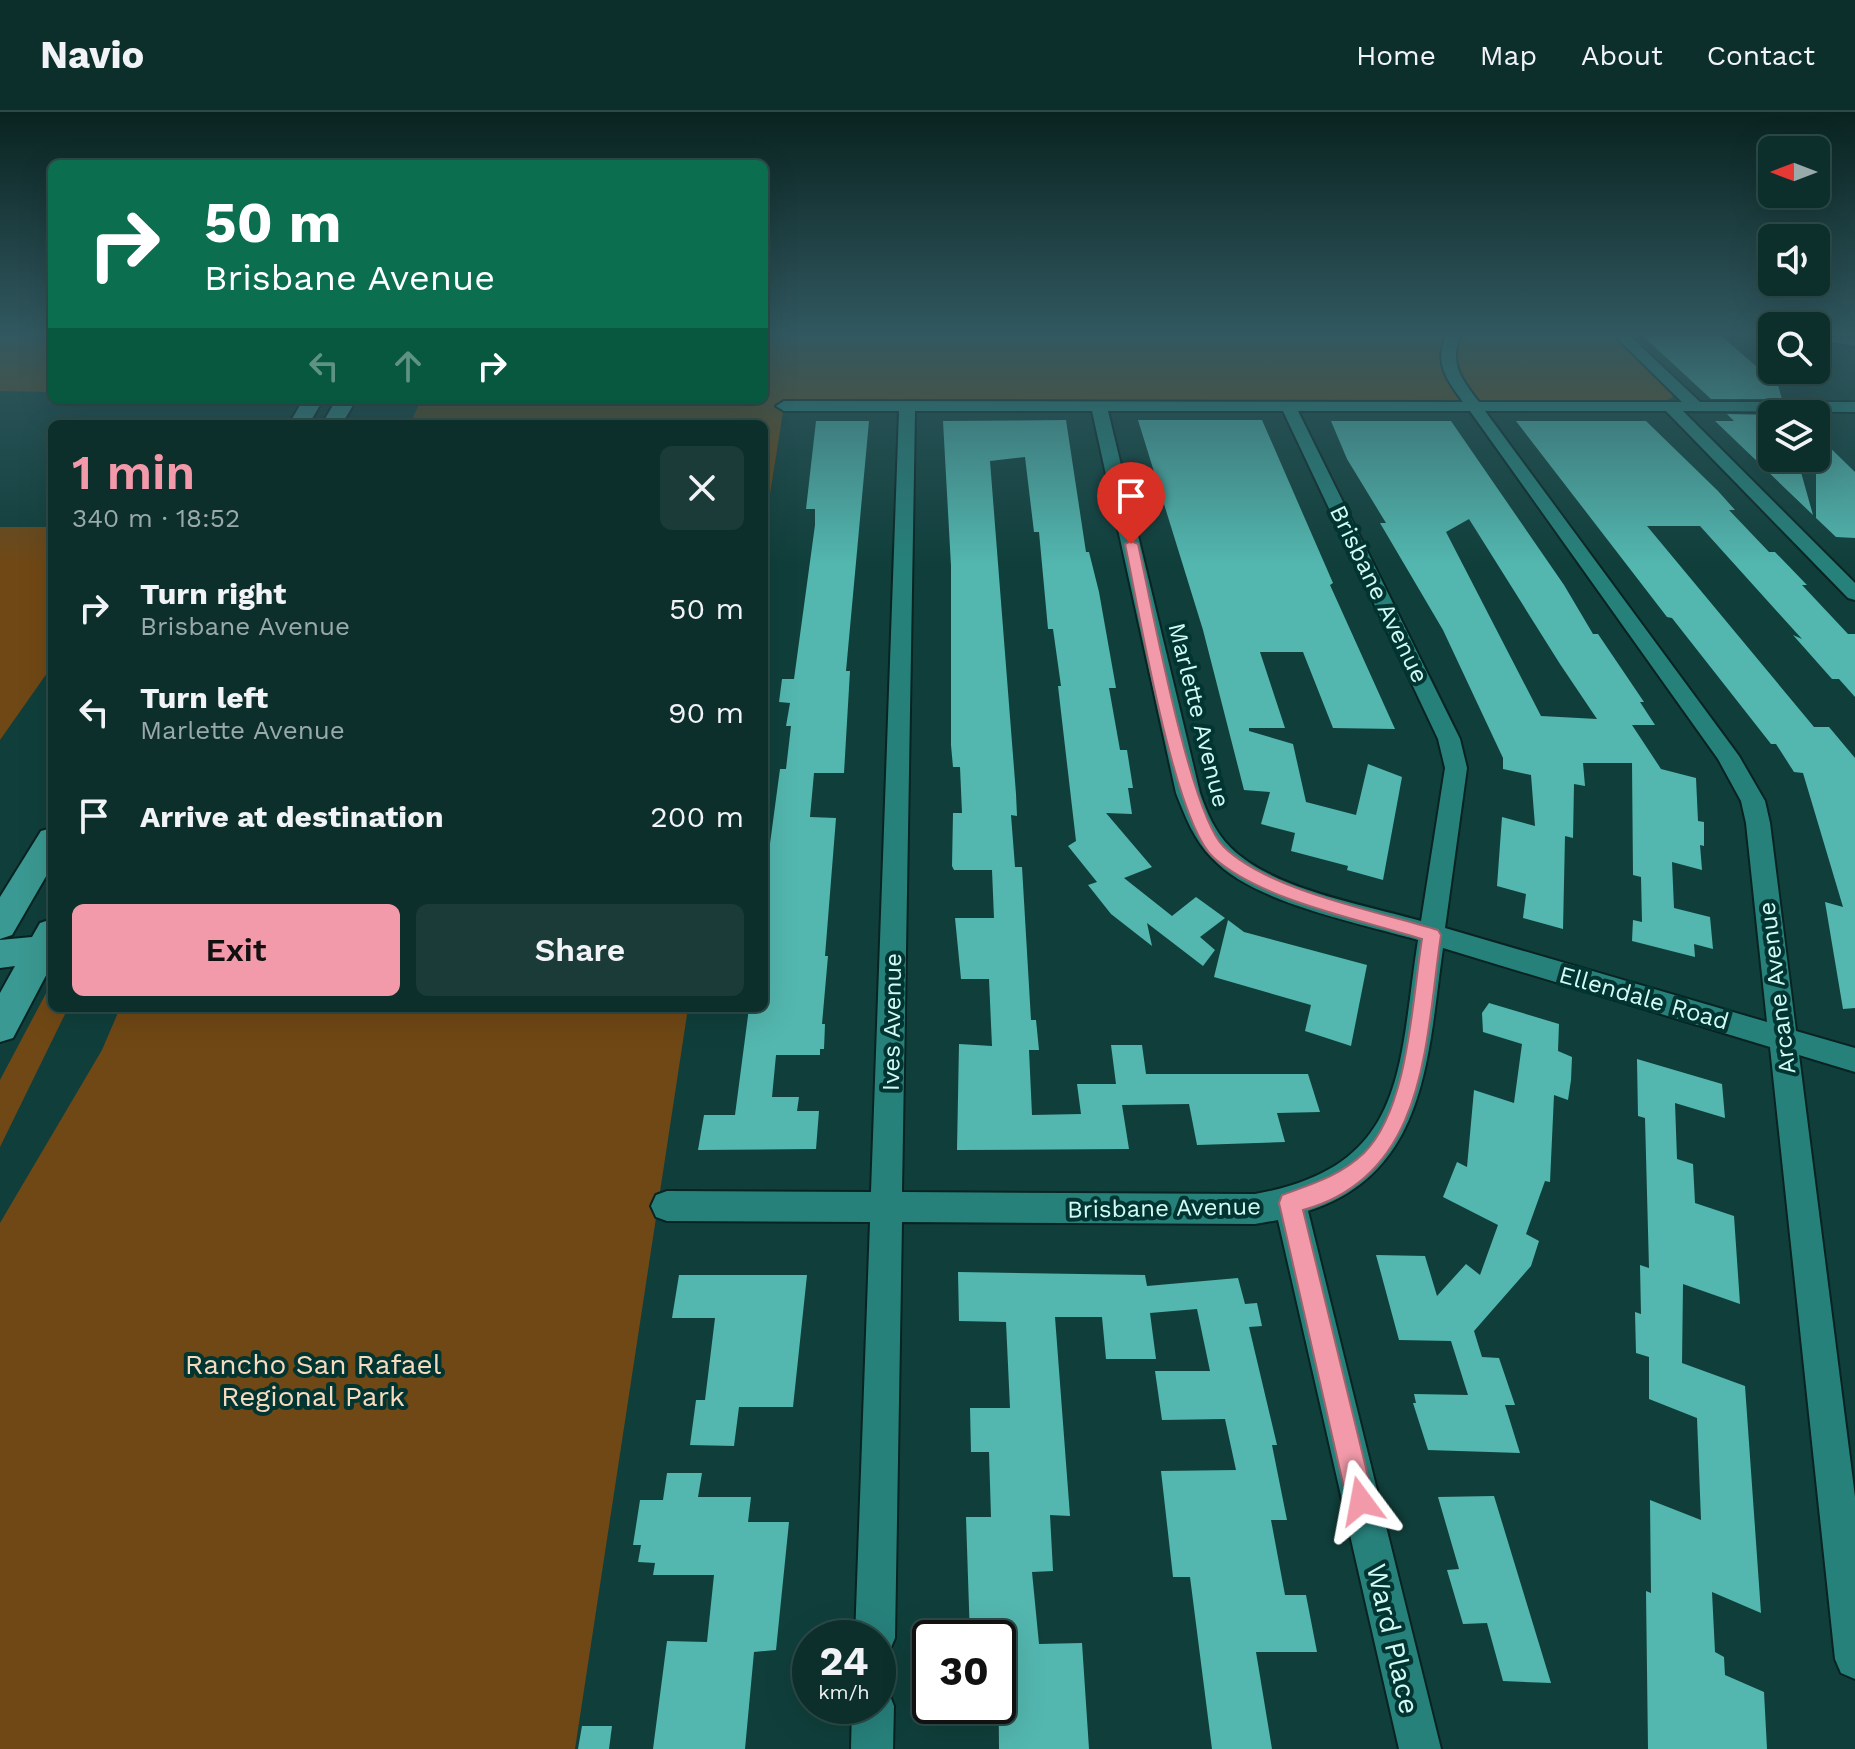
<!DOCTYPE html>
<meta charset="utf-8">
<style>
body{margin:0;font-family:"Work Sans",sans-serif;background:#1a3b38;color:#f1f3f6;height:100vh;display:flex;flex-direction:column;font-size:30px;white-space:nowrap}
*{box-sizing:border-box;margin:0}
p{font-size:26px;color:#9aa9a9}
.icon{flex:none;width:44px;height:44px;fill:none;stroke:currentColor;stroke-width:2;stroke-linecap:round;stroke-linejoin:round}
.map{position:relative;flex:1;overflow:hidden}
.panel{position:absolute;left:48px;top:308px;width:720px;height:592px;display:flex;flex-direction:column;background:#0c2f2c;border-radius:12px;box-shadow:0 8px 32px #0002,0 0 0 2px #2c4a48}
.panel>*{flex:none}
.top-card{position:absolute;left:48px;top:48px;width:720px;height:244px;border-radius:12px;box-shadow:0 8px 32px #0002,0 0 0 2px #2c4a48;background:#0b6e4f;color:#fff;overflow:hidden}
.needle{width:52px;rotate:270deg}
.controls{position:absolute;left:1758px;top:24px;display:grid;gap:16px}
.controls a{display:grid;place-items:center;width:72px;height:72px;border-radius:12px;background:#0c2f2c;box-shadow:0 8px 32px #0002,0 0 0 2px #2c4a48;font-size:40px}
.speed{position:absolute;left:792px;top:1508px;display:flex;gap:16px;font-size:40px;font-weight:700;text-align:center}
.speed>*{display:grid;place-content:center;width:104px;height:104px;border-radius:50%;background:#0c2f2c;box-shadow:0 8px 32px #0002,0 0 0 2px #2c4a48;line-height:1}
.speed small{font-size:20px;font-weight:400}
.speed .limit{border:4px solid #111;border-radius:12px;background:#fff;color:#111}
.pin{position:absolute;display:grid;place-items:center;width:68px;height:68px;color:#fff;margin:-82px -34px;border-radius:50% 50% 50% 0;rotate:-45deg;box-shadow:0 0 8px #0007}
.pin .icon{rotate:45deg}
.me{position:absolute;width:88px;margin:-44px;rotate:347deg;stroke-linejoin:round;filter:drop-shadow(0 0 6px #0008)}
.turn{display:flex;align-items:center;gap:28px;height:168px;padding:0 24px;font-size:36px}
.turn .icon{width:104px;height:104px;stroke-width:2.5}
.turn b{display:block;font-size:56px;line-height:68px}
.lanes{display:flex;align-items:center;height:76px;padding:0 24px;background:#0003;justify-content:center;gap:40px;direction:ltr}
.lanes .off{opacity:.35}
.round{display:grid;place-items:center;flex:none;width:84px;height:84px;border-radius:12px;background:#1a3b38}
.overview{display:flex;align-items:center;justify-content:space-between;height:136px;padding:0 24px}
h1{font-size:48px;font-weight:600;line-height:60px;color:#f39aaa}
.primary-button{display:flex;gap:16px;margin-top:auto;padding:16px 24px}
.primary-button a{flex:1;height:92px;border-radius:12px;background:#f39aaa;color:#111;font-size:32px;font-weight:600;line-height:92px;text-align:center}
.primary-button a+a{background:#1a3b38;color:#f1f3f6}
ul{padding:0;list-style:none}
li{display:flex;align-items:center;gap:24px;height:104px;padding:0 24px}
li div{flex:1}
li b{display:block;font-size:30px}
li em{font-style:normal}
header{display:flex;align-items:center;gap:48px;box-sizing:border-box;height:112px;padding:0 40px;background:#0c2f2c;border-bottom:2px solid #2c4a48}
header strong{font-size:38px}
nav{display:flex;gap:44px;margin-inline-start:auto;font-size:28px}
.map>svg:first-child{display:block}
.green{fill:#704815}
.building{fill:#53b7af;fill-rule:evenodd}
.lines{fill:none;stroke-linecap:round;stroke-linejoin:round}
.minor-casing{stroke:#082321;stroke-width:4}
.major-casing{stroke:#082321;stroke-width:4}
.minor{fill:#27817b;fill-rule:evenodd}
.major{fill:#3a9992;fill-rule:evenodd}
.route{fill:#f39aaa;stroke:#9e646e;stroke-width:2}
.labels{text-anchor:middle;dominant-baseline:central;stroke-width:8;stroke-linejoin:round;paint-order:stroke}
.street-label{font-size:24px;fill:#d1faf5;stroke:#023531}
.near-park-label{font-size:28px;fill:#f8dbbe;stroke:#023531}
.near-street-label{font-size:28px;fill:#d1faf5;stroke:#023531}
</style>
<header>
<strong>Navio</strong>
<nav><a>Home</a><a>Map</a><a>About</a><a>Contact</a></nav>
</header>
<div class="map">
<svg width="1855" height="1637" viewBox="0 0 1855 1637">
<rect width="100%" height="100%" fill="#103f3b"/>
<g class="green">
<polygon points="0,224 52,224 52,280 0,279"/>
<polygon points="764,224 1615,224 1675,284 1665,289 785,288 764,419 764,312 410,312 421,288 764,288"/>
<polygon points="0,415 52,415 52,554 0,628"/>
<polygon points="52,870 52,896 68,896 0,1035 0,968"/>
<polygon points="120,896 688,896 575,1637 0,1637 0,1111 102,938"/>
</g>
<g class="building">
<polygon points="1643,224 1721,224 1778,273 1782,287 1711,287"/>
<polygon points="1727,302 1772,303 1772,346 1797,346 1813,403 1715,309 1734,309"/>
<polygon points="1066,308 1086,440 1089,440 1099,480 1116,576 1109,576 1120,638 1127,638 1133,676 1128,676 1132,702 1106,701 1152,755 1124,766 1172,804 1196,785 1225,806 1200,825 1215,838 1203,854 1147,811 1152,834 1111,802 1088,773 1097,770 1068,734 1076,729 1058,574 1061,574 1053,517 1048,517 1039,420 1034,420 1025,345 990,349 1016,682 1017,704 1011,703 1015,755 1022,755 1031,908 1036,908 1039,938 1029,938 1032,1003 1081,1002 1077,972 1116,972 1111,933 1142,933 1146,962 1308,962 1320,1000 1277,1001 1285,1030 1197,1033 1189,992 1122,993 1129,1037 957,1038 959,932 992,934 989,867 961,867 955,806 994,806 992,758 954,758 952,754 953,701 962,701 960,655 953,655 951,633 951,454 943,309"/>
<polygon points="1138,308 1262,308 1333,471 1330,473 1395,617 1333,616 1303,540 1260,540 1285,616 1249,616 1249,619 1293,632 1306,690 1356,703 1368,652 1402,665 1383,768 1347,758 1348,754 1291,739 1295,721 1261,712 1270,680 1244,678 1203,518"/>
<polygon points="816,309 869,309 846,559 850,559 844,661 814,661 810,705 836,706 825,844 828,844 822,912 825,912 824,937 820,937 820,943 776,943 772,985 799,985 797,999 819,999 816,1037 698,1038 704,1003 735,1003 749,896 764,896 767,754 780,657 786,657 791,614 786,614 790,591 779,590 782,567 794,567 815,413 815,397 806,397"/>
<path d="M1331 309H1451L1564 473 1593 522H1598L1644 590H1640L1655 613H1632L1661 657 1696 666 1698 709 1704 710V734L1700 733 1702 758 1672 750 1674 796 1710 805 1713 837 1694 832 1695 845 1632 829 1633 808 1642 810 1641 765 1633 763 1632 651H1583L1585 674 1574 672 1573 726 1565 724 1563 817 1523 806 1526 782 1497 774 1502 705 1535 714 1531 663 1503 657V646L1443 518 1380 411H1386L1347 347ZM1469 407 1560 552 1597 607 1541 604 1446 420Z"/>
<polygon points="1516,309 1646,309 1718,379 1735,398 1729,398 1769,440 1775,440 1805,471 1807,473 1802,473 1848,522 1855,522 1855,585 1839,567 1832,567 1793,523 1802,527 1700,414 1647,414 1814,615 1829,615 1855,646 1855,896 1843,897 1825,790 1843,795 1803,661 1794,660 1776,632 1771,632 1672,506 1667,505"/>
<polygon points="1816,322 1855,360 1855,426 1836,425 1816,406"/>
<polygon points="1228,808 1244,820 1367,853 1351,934 1305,919 1311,893 1214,865"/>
<polygon points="1489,891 1559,912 1558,939 1572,945 1571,968 1568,988 1554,983 1550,1070 1545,1069 1526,1122 1539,1129 1531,1154 1474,1219 1482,1245 1499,1246 1515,1293 1505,1293 1520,1341 1428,1338 1413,1291 1416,1291 1414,1282 1468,1283 1451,1229 1399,1228 1376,1143 1425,1144 1437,1184 1466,1152 1480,1163 1498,1113 1443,1085 1457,1050 1467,1055 1474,978 1514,991 1522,932 1483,920 1482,901"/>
<polygon points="1637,947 1722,972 1725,1006 1675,991 1677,1047 1693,1052 1695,1091 1734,1104 1740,1192 1683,1172 1682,1251 1745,1274 1761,1501 1712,1480 1715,1540 1724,1545 1725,1563 1764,1580 1767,1637 1648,1637 1646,1479 1651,1481 1650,1388 1701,1408 1697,1306 1649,1287 1649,1245 1636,1241 1635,1200 1641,1202 1640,1153 1649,1156 1645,1006 1638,1004"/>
<polygon points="958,1160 1145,1163 1147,1174 1238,1166 1245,1192 1257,1191 1262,1214 1249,1215 1277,1333 1272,1333 1287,1408 1271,1408 1285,1483 1306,1483 1317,1540 1256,1540 1272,1637 1212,1637 1190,1465 1173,1465 1161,1359 1236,1358 1225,1307 1162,1308 1155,1259 1210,1259 1197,1197 1150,1201 1156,1247 1106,1247 1102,1205 1055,1205 1070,1404 1050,1403 1053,1459 1032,1460 1039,1532 1082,1531 1089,1637 999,1637 998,1526 970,1526 966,1405 991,1405 989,1340 971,1340 970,1296 1010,1296 1006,1210 959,1209"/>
<polygon points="679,1163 807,1163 793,1295 739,1295 734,1334 690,1333 696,1288 705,1288 715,1206 672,1206"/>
<polygon points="667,1361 702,1361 698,1385 751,1385 748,1410 789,1410 776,1538 754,1540 745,1637 653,1637 667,1529 707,1530 714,1463 653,1463 655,1451 638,1450 641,1433 633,1433 640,1388 663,1388"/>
<polygon points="1494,1384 1551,1571 1503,1569 1487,1511 1463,1512 1447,1458 1459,1457 1438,1385"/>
<polygon points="582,1614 612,1614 609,1637 578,1637"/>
</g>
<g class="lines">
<g class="minor-casing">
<g id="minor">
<path d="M1446 224H1460C1449 252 1462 268 1479 290H1682L1615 224H1630L1700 290H1855V300L1683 299 1855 471V488L1848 486 1666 299H1485L1739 644 1765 689 1770 711 1796 919 1855 936V960L1799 943 1855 1385V1567L1841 1561 1835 1547 1770 935 1443 836C1428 941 1428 1061 1308 1099L1441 1637H1399L1278 1108 1255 1112 902 1110 895 1526 889 1540 878 1545V1526H855L870 1110 667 1109 656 1105 651 1094 656 1083 667 1079 871 1080 899 299H784L776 294 784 289 1463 290C1447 268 1434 252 1446 224ZM915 299H1092L1176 681C1185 704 1194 728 1212 746 1253 791 1359 811 1418 828 1398 956 1408 1055 1255 1082L902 1080ZM1108 299H1283L1438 627 1445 656 1421 809C1363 792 1273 778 1230 735 1215 720 1207 701 1200 681ZM1298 299H1470L1718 647 1741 689 1746 711 1767 910 1445 816 1467 656 1460 627Z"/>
<polygon points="1816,224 1855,226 1855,234 1816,228"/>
<polygon points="878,1575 888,1579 894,1594 893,1637 851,1637 852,1594 878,1594"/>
</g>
</g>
<g class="major-casing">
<g id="major">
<polygon points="303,288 323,288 309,312 289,312"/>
<polygon points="336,288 356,288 342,312 322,312"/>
<polygon points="52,716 52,754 12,823 0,827 0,785 41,719"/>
<polygon points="52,807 52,852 13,926 0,930 0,881 15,854 0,856 0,828 32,825 40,811"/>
</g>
</g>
<use href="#minor" class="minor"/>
<use href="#major" class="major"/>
</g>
<linearGradient id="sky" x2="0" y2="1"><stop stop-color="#092320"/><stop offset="0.49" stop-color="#315860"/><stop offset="1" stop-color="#315860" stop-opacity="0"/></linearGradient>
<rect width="1855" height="453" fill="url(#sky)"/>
<path class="route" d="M1131 429 1138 432C1151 490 1190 703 1224 735 1269 779 1377 799 1438 818L1441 823C1425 929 1428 1064 1303 1098L1374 1389 1370 1398 1361 1402 1351 1398 1347 1389 1279 1091 1282 1083C1312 1072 1340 1064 1364 1041 1409 996 1412 888 1422 827 1359 807 1263 789 1214 746 1174 712 1138 493 1125 432Z"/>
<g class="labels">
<g class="street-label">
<text transform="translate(1379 482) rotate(64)">Brisbane Avenue</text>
<text transform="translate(1199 603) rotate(76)">Marlette Avenue</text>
<text transform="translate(1777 876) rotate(-97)">Arcane Avenue</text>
<text transform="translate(1644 886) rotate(16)">Ellendale Road</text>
<text transform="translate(892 910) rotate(-89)">Ives Avenue</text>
<text transform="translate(1164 1096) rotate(-1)">Brisbane Avenue</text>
</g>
<g class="near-park-label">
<text x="313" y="1252">Rancho San Rafael<tspan x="313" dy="32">Regional Park</tspan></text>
</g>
<g class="near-street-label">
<text transform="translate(1393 1527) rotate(77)">Ward Place</text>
</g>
</g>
</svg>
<div class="controls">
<a><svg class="needle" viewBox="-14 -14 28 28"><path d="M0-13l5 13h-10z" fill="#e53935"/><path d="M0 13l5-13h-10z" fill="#9aa9a9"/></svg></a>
<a><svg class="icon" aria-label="sound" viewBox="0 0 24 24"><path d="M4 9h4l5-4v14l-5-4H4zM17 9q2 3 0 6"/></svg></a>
<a><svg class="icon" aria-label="search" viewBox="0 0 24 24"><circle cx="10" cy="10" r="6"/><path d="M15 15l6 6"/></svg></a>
<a><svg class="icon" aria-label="layers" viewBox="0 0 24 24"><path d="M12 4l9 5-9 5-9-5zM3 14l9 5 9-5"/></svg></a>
</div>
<div class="speed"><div>24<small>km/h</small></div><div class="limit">30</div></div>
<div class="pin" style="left:1131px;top:432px;background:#d93025"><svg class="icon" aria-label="arrive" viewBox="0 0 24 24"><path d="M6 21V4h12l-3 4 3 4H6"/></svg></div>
<svg class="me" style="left:1361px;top:1389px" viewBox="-20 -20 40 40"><path d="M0-17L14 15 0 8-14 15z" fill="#f39aaa" stroke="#fff" stroke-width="4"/></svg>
<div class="top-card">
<div class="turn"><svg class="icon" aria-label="right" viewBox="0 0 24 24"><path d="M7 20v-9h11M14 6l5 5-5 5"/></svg><div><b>50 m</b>Brisbane Avenue</div></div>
<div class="lanes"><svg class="icon off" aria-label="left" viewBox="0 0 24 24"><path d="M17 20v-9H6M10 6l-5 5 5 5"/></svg><svg class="icon off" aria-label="ahead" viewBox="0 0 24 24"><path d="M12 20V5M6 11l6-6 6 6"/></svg><svg class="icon" aria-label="right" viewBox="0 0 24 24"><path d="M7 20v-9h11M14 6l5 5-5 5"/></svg></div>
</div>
<section class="panel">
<div class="overview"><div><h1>1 min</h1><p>340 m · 18:52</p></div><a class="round"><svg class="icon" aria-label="close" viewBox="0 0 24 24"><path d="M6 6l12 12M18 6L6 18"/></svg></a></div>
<ul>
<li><svg class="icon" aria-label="right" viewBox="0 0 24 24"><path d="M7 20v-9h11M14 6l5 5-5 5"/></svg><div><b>Turn right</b><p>Brisbane Avenue</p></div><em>50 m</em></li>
<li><svg class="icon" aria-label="left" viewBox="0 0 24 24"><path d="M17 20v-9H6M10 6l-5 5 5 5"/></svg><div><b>Turn left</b><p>Marlette Avenue</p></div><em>90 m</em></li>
<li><svg class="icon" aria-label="arrive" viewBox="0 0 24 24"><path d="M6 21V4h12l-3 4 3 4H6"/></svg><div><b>Arrive at destination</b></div><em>200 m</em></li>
</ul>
<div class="primary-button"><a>Exit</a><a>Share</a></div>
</section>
</div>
